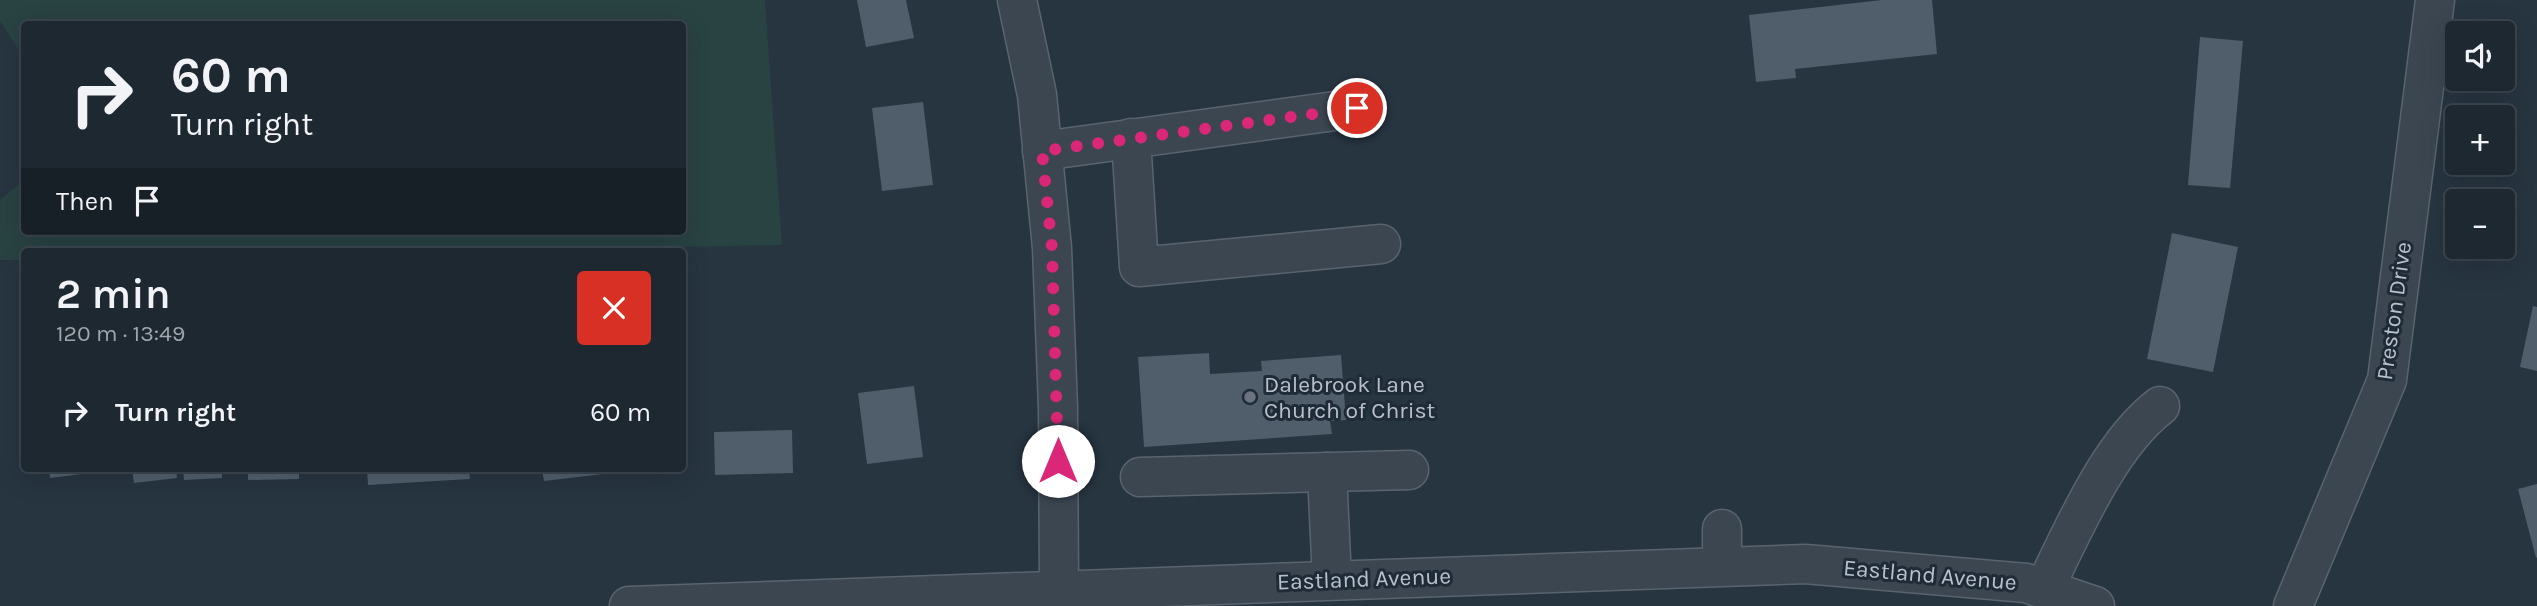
<!DOCTYPE html>
<meta charset="utf-8">
<style>
body{margin:0;font-family:Karla,sans-serif;background:#253039;color:#f1f3f6;height:100vh;display:flex;flex-direction:column;font-size:26px;white-space:nowrap}
*{box-sizing:border-box;margin:0}
p{font-size:23px;color:#a0a6ab}
.icon{flex:none;width:38px;height:38px;fill:none;stroke:currentColor;stroke-width:2;stroke-linecap:round;stroke-linejoin:round}
.map{position:relative;flex:1;overflow:hidden}
.details{position:absolute;left:21px;top:248px;width:665px;height:224px;display:flex;flex-direction:column;background:#1d2831;border-radius:7px;box-shadow:0 7px 28px #0002,0 0 0 2px #3b444d}
.details>*{flex:none}
.guide{position:absolute;left:21px;top:21px;width:665px;height:214px;border-radius:7px;box-shadow:0 7px 28px #0002,0 0 0 2px #3b444d;background:#1d2831;color:#f1f3f6;overflow:hidden}
.fabs{position:absolute;left:2445px;top:21px;display:grid;gap:14px}
.fabs a{display:grid;place-items:center;width:70px;height:70px;border-radius:7px;background:#1d2831;box-shadow:0 7px 28px #0002,0 0 0 2px #3b444d;font-size:35px}
.pin{position:absolute;display:grid;place-items:center;width:60px;height:60px;color:#fff;margin:-30px;border:4px solid #fff;border-radius:50%;box-shadow:0 2px 7px #0007}
.me{position:absolute;width:77px;margin:-38px;rotate:0deg;stroke-linejoin:round;filter:drop-shadow(0 0 5px #0008)}
.turn{display:flex;align-items:center;gap:24px;height:147px;padding:0 35px;font-size:32px}
.turn .icon{width:91px;height:91px;stroke-width:2.5}
.turn b{display:block;font-size:49px;line-height:60px}
.then{display:flex;align-items:center;height:66px;padding:0 35px;background:#0003;gap:14px;font-size:26px}
.round{display:grid;place-items:center;flex:none;width:74px;height:74px;border-radius:7px;background:#253039}
.overview{display:flex;align-items:center;justify-content:space-between;height:119px;padding:0 35px}
h1{font-size:42px;font-weight:600;line-height:52px}
ul{padding:0;list-style:none}
li{display:flex;align-items:center;gap:21px;height:91px;padding:0 35px}
li div{flex:1}
li b{display:block;font-size:26px}
li em{font-style:normal}
.map>svg:first-child{display:block}
.green{fill:#294242}
.building{fill:#505e6c}
.lines{fill:none;stroke-linecap:round;stroke-linejoin:round}
.minor-casing{stroke:#59646e;stroke-width:41}
.minor{stroke:#3b4651;stroke-width:38}
.route{stroke:#db2777;stroke-width:12;stroke-dasharray:0 21.6}
.worship-dot{fill:#6b7280;stroke:#1f2b37;stroke-width:2.5}
.labels{text-anchor:middle;dominant-baseline:central;stroke-width:6;stroke-linejoin:round;paint-order:stroke}
.street-label{font-size:23px;fill:#b8c1cb;stroke:#1f2b37}
.poi-label{font-size:23px;fill:#b8c1cb;stroke:#1f2b37;text-anchor:start}
</style>
<div class="map">
<svg width="2537" height="606" viewBox="0 0 2537 606">
<rect width="100%" height="100%" fill="#273541"/>
<polygon class="green" points="0,0 765,0 782,245 423,252 24,252 24,260 0,260 0,200 24,180 24,231 682,231 682,24 24,24 24,58 0,21"/>
<g class="building">
<polygon points="857,0 906,0 914,38 866,47"/>
<polygon points="1882,0 1932,0 1937,54 1795,69 1796,78 1756,82 1749,15"/>
<polygon points="2200,37 2243,41 2230,188 2188,185"/>
<polygon points="923,102 933,185 882,191 872,108"/>
<polygon points="2172,233 2238,247 2213,372 2147,359"/>
<polygon points="2533,306 2537,307 2537,371 2520,367"/>
<polygon points="1209,353 1210,374 1262,371 1261,361 1341,355 1346,420 1330,421 1332,434 1144,447 1138,357"/>
<polygon points="914,386 923,457 867,464 858,393"/>
<polygon points="792,430 793,473 715,475 714,432"/>
<polygon points="49,469 106,469 106,471 50,478"/>
<polygon points="132,469 176,469 177,478 134,483"/>
<polygon points="183,469 222,469 222,478 184,480"/>
<polygon points="248,469 299,469 299,479 248,480"/>
<polygon points="367,469 469,469 470,479 368,485"/>
<polygon points="542,469 628,469 628,471 544,481"/>
<polygon points="2537,484 2537,557 2536,558 2518,489"/>
</g>
<g class="lines">
<g class="minor-casing">
<g id="minor">
<polyline points="1017,0 1037,95 1052,248 1058,408 1059,589"/>
<polyline points="1131,138 1139,267 1381,244"/>
<polyline points="1042,151 1357,108"/>
<polyline points="1327,472 1332,580"/>
<polyline points="1140,477 1409,470"/>
<polyline points="1722,529 1722,566"/>
<path d="M2044 589C2073 531 2108 446 2160 406"/>
<polyline points="629,606 1805,564 2026,583 2095,606"/>
<polyline points="2293,606 2387,380 2435,0"/>
</g>
</g>
<use href="#minor" class="minor"/>
</g>
<g class="lines">
<polyline class="route" points="1058,461 1052,248 1042,151 1357,108"/>
</g>
<circle class="worship-dot" cx="1250" cy="397" r="7"/>
<g class="labels">
<g class="street-label">
<text transform="translate(2394 311) rotate(-82)">Preston Drive</text>
<text transform="translate(1930 575) rotate(5)">Eastland Avenue</text>
<text transform="translate(1364 579) rotate(-2)">Eastland Avenue</text>
</g>
<g class="poi-label">
<text x="1264" y="384">Dalebrook Lane<tspan x="1264" dy="26">Church of Christ</tspan></text>
</g>
</g>
</svg>
<div class="fabs">
<a><svg class="icon" aria-label="sound" viewBox="0 0 24 24"><path d="M4 9h4l5-4v14l-5-4H4zM17 9q2 3 0 6"/></svg></a>
<a>+</a>
<a>−</a>
</div>
<div class="pin" style="left:1357px;top:108px;background:#d93025"><svg class="icon" aria-label="arrive" viewBox="0 0 24 24"><path d="M6 21V4h12l-3 4 3 4H6"/></svg></div>
<svg class="me" style="left:1058px;top:461px" viewBox="-20 -20 40 40"><circle r="19" fill="#fff"/><path d="M0-13L10 11 0 6-10 11z" fill="#db2777"/></svg>
<div class="guide">
<div class="turn"><svg class="icon" aria-label="right" viewBox="0 0 24 24"><path d="M7 20v-9h11M14 6l5 5-5 5"/></svg><div><b>60 m</b>Turn right</div></div>
<div class="then">Then<svg class="icon" aria-label="arrive" viewBox="0 0 24 24"><path d="M6 21V4h12l-3 4 3 4H6"/></svg></div>
</div>
<section class="details">
<div class="overview"><div><h1>2 min</h1><p>120 m · 13:49</p></div><a class="round" style="background:#d93025;color:#fff"><svg class="icon" aria-label="close" viewBox="0 0 24 24"><path d="M6 6l12 12M18 6L6 18"/></svg></a></div>
<ul>
<li><svg class="icon" aria-label="right" viewBox="0 0 24 24"><path d="M7 20v-9h11M14 6l5 5-5 5"/></svg><div><b>Turn right</b></div><em>60 m</em></li>
</ul>
</section>
</div>
